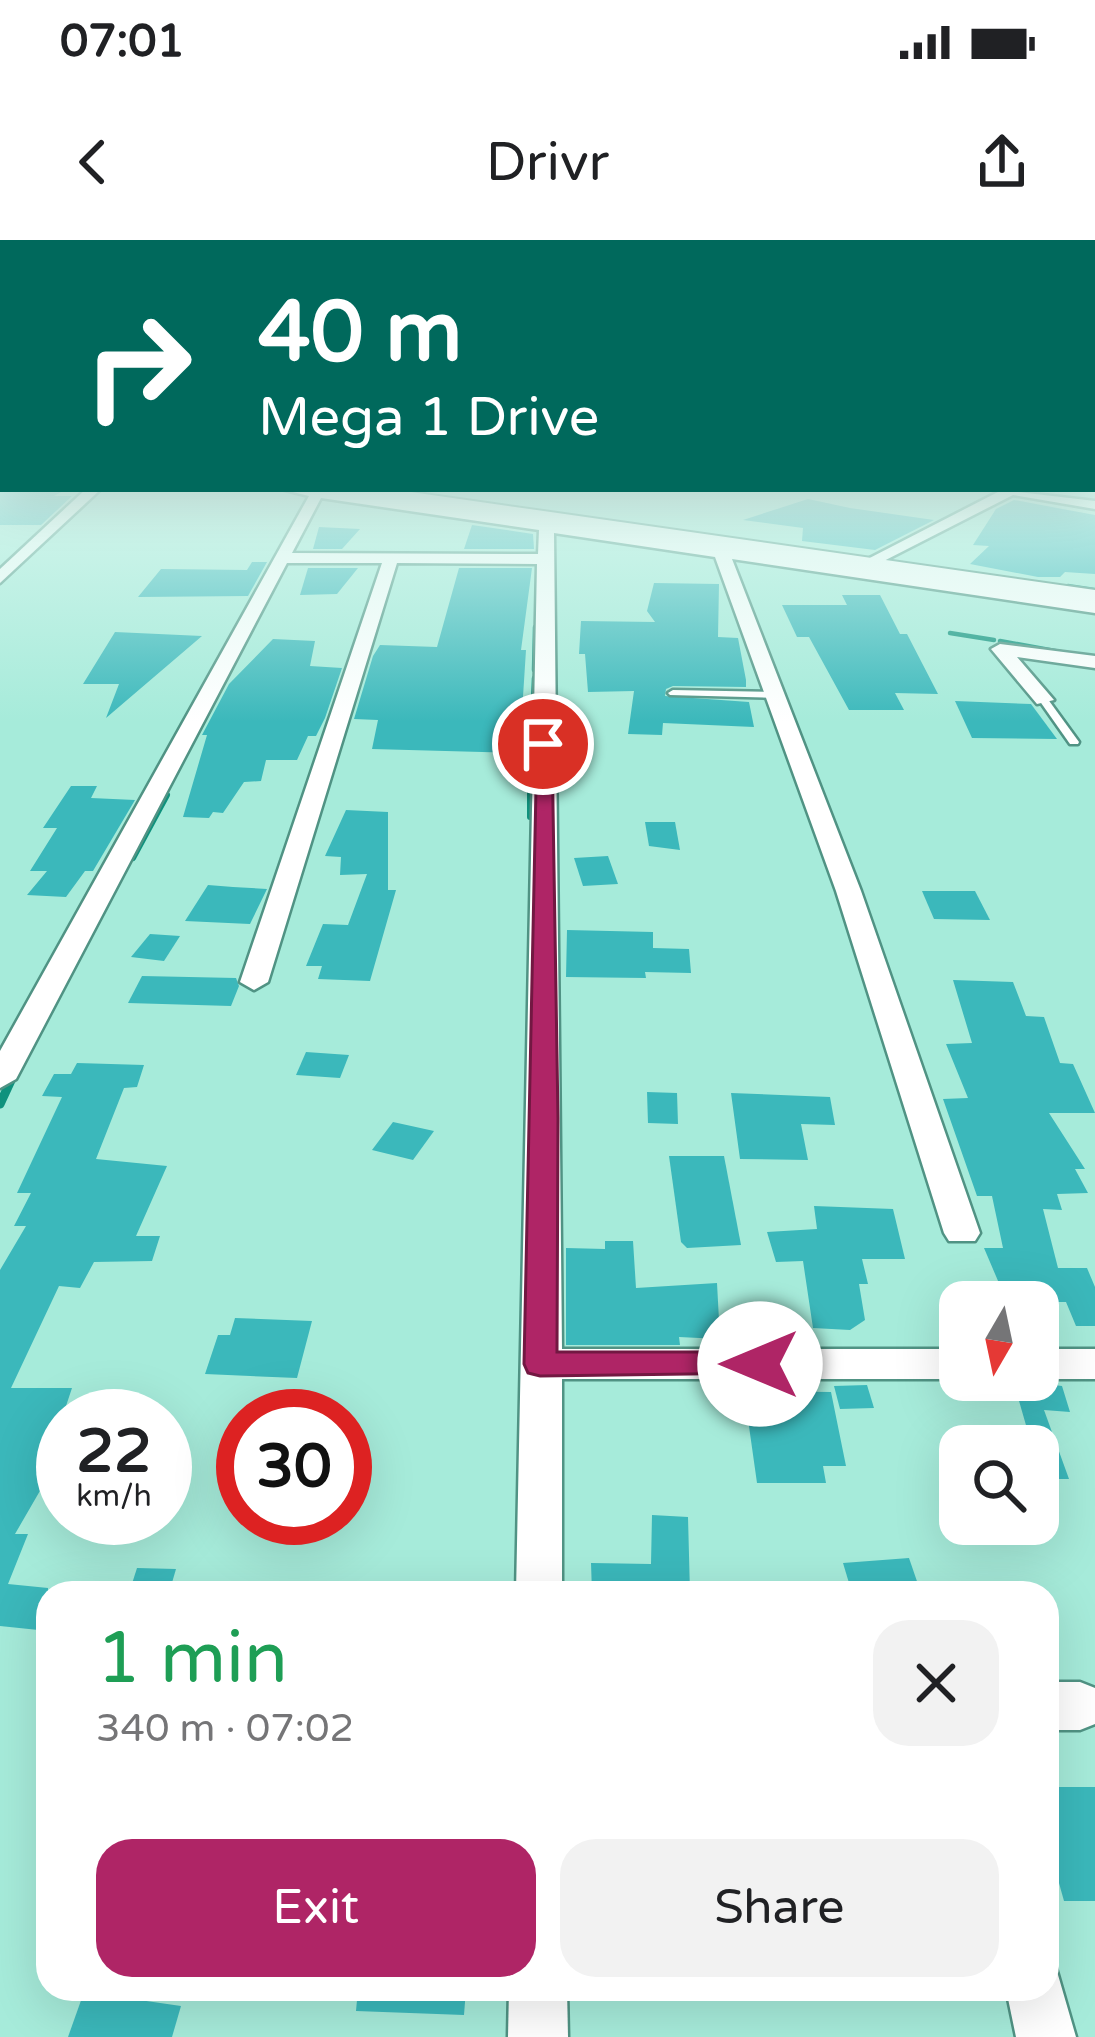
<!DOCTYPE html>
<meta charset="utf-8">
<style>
body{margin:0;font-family:"Varela Round",sans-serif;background:#f2f2f2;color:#202124;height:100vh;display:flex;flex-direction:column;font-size:45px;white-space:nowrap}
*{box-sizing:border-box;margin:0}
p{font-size:39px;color:#757577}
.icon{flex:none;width:66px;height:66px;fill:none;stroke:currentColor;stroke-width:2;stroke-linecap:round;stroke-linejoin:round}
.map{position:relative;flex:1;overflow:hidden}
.drawer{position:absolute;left:36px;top:1341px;width:1023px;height:420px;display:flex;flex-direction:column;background:#fff;border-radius:36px;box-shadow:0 12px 48px #0002}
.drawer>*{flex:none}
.banner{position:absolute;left:0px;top:0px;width:1095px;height:252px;box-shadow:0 12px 48px #0002;background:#00695c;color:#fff;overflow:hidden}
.needle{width:78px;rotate:189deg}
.buttons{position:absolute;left:939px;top:1041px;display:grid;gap:24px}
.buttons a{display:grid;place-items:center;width:120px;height:120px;border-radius:24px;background:#fff;box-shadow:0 12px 48px #0002;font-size:60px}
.speed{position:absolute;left:36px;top:1149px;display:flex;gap:24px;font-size:60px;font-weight:700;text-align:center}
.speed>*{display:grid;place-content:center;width:156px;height:156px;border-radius:50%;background:#fff;box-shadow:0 12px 48px #0002;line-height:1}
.speed small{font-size:30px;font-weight:400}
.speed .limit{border:18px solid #d22;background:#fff;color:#111}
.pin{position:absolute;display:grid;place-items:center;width:102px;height:102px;color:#fff;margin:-51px;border:6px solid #fff;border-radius:50%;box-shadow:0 3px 12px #0007}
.me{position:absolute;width:132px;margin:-66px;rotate:270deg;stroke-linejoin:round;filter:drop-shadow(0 0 9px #0008)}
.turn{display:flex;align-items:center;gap:42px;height:252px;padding:0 60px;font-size:54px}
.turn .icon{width:156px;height:156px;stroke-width:2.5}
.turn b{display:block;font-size:84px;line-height:102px}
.round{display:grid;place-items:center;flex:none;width:126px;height:126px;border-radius:36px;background:#f2f2f2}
.overview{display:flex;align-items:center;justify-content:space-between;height:204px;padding:0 60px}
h1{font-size:72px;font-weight:600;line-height:90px;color:#1e9e55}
.action{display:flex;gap:24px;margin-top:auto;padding:24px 60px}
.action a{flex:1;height:138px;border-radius:36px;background:#af2566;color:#fff;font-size:48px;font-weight:600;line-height:138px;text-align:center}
.action a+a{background:#f2f2f2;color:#202124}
.status{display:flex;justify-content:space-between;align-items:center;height:84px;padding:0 60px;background:#fff;direction:ltr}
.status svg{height:33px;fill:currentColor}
header{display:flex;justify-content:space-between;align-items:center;height:156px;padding:0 60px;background:#fff;font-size:54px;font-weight:600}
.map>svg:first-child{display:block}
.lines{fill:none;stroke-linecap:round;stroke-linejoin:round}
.stream-far2{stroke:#0f927d;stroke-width:4.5}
.stream-far1{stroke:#0f927d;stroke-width:6}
.stream{stroke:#0f927d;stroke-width:9}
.building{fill:#3bb8bb}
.lane-casing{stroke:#509384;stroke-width:5}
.street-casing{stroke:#509384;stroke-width:5}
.primary-casing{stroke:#509384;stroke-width:4}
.lane{fill:#fff;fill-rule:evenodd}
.street{fill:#fff;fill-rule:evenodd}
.primary{fill:#fff;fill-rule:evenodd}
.route{fill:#af2566;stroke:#721842;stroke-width:3}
</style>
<div class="status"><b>07:01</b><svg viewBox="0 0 49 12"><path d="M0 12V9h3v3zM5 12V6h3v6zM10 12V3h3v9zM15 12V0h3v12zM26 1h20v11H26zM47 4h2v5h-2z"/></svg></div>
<header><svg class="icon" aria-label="back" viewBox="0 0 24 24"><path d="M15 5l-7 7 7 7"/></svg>Drivr<svg class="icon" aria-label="share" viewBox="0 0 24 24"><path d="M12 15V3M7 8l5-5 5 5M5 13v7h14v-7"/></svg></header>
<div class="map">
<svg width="1095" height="1797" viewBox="0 0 1095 1797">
<rect width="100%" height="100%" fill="#a6ebda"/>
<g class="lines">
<g class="stream-far2">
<polyline points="539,287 540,318"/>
<polyline points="1068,346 1095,350"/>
<polyline points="950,393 994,400"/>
<polyline points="1000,401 1066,413"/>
<polyline points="534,430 535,387"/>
<polyline points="532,484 534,438"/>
<polyline points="530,517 531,487"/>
</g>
<g class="stream-far1">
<polyline points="530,521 530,514"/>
<polyline points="530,529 530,577"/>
<polyline points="133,618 167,555"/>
</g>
<polyline class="stream" points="0,864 13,836"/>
</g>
<g class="building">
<polygon points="0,249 67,249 54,256 72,256 41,285 0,285"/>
<polygon points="808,259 850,268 934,280 875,310 802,301 803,288 743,280"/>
<polygon points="1014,260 1095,275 1095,334 1065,332 1060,337 1038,337 970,324 989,306 973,305 996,269"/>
<polygon points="472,285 533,294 534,309 464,309"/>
<polygon points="319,287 360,289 342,309 313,309"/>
<polygon points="252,322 267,322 248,356 138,357 161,329 247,330"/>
<polygon points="308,328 358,328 337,354 300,355"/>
<polygon points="459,328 532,328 521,410 526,410 522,472 526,472 515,513 372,509 378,480 354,479 373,416 380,405 437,407"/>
<polygon points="654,343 719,344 718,397 738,398 746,440 746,447 673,446 666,449 665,456 749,462 754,487 663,483 662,495 628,494 634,451 588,452 585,414 579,414 581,381 655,382 647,371"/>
<polygon points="842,355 880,355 900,394 907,394 938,454 895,453 904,470 849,470 809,397 797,397 782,365 847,365"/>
<polygon points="115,392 202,396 106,478 119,444 83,444"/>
<polygon points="273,399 315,401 310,426 342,428 325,478 316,496 308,496 297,520 266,520 261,541 244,542 223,573 213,572 209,578 183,577 207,495 202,495 229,444"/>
<polygon points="955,461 1031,464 1057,499 972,498"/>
<polygon points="71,546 97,546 91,558 135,560 93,631 85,631 66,657 27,655 47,631 30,631 57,588 43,588"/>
<polygon points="346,570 388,572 388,650 396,650 370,741 318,739 322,726 306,726 323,684 348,685 367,634 340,635 341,617 325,616"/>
<polygon points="645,582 675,582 680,610 649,606"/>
<polygon points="608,616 618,644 583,646 574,618"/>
<polygon points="208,645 233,647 267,649 250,684 185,681"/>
<polygon points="922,651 975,651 990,680 934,679"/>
<polygon points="567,690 653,692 653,708 689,709 691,733 645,732 646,738 566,737"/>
<polygon points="150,694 180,696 164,721 131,717"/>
<polygon points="142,736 236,738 239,746 231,766 128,763"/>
<polygon points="953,740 1013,742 1026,776 1044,777 1060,823 1073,824 1095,873 1049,873 1085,929 1075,929 1088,953 1057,954 1062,970 1043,969 1058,1028 1087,1028 1095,1047 1095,1086 1076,1086 1066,1062 1007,1062 984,1008 1003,1008 992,956 977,956 943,859 968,858 946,804 972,803"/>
<polygon points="306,812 349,815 340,838 296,835"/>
<polygon points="77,823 144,825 137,847 124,848 96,919 167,926 136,996 160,996 152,1021 94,1022 80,1048 59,1046 11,1148 72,1148 49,1217 59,1218 15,1294 28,1294 8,1344 48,1348 48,1391 0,1386 0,1030 26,986 14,986 31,953 17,953 62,857 42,856 54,834 71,834"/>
<polygon points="647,852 677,853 678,884 648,883"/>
<polygon points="731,853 830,857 835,885 801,884 808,920 740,919"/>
<polygon points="393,882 434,891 413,920 372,910"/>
<polygon points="669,916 724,916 741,1005 687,1008 681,1002"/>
<polygon points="814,966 893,969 905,1019 862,1019 868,1044 859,1044 865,1080 850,1090 813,1088 803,1021 776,1022 767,992 817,989"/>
<polygon points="605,1001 633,1001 636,1048 717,1043 720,1099 679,1097 680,1105 566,1105 566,1008 605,1009"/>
<polygon points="235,1078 312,1081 297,1138 205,1134 218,1095 230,1095"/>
<polygon points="1013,1140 1062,1146 1070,1172 1044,1170 1069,1239 1038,1239 1038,1206 1032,1206"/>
<polygon points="867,1145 874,1168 840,1169 834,1146"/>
<polygon points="744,1151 831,1152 846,1226 823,1226 826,1243 757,1243"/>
<polygon points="652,1275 688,1277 690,1353 592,1353 591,1323 651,1324"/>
<polygon points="909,1318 921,1353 852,1353 843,1323"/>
<polygon points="137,1328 176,1329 169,1353 129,1353"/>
<polygon points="1047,1547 1095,1547 1095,1661 1064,1661 1047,1600"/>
<polygon points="358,1749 466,1749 464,1775 356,1771"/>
<polygon points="84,1752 181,1766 172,1797 68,1797"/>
</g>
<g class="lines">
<g class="lane-casing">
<g id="lane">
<polygon points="673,450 779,452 784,455 779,458 670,455 668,453"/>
<polygon points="1041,458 1047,458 1079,502 1078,504 1070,504 1039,460"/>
</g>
</g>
<g class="street-casing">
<g id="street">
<polygon points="86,249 101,249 0,343 0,329"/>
<path d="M281 249H333L540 282 547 275 554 284 720 308 734 301 742 306 737 311 1095 363V373L732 319 861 651 980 993 975 1001H949L944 993 836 651 715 317 554 293 562 1109H960V1139H562V1353H516L537 324 397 323 268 742 254 750 240 742 382 323H287L16 839 0 848V811L309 256ZM321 258 539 290 538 314 292 313Z"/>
<polygon points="993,249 1095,261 1095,269 1013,255 872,327 858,324 998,252"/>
<polygon points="1000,404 1095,416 1095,428 1017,417 1054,460 1037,464 991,409"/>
<rect x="1038" y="1109" width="57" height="30"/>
<polygon points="1047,1442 1080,1442 1095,1448 1095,1484 1080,1490 1047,1490"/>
<polygon points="1047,1725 1056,1728 1076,1797 1016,1797 1006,1749 1047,1749"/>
<polygon points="509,1749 567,1749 568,1797 508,1797"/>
</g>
</g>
<g class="primary-casing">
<polygon id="primary" points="333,249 390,249 1095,350 1095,366 344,256"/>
</g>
<use href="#lane" class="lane"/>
<use href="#street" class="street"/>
<use href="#primary" class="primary"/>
</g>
<linearGradient id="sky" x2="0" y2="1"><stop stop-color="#51a6bd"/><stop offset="0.48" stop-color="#d7f6ee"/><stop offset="1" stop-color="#d7f6ee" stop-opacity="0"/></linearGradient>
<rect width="1095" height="482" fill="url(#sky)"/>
<polygon class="route" points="537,500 552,504 558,878 557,1112 760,1112 771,1115 776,1124 771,1133 540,1136 528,1133 524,1124"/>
</svg>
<div class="buttons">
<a><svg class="needle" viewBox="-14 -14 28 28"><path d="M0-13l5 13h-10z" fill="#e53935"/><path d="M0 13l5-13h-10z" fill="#757577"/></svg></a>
<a><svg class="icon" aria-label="search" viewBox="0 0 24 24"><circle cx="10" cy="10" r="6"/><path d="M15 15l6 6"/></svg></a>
</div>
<div class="speed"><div>22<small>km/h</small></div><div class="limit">30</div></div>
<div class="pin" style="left:543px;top:504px;background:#d93025"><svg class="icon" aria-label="arrive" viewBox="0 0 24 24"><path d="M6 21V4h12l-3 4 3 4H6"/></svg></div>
<svg class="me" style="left:760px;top:1124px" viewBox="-20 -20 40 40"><circle r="19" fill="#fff"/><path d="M0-13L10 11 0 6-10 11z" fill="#af2566"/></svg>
<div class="banner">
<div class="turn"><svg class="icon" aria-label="right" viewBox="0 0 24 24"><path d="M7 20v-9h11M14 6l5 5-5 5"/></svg><div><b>40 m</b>Mega 1 Drive</div></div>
</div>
<section class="drawer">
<div class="overview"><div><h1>1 min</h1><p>340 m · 07:02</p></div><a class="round"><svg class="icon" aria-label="close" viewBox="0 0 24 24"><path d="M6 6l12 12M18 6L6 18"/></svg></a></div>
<div class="action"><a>Exit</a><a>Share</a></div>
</section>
</div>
